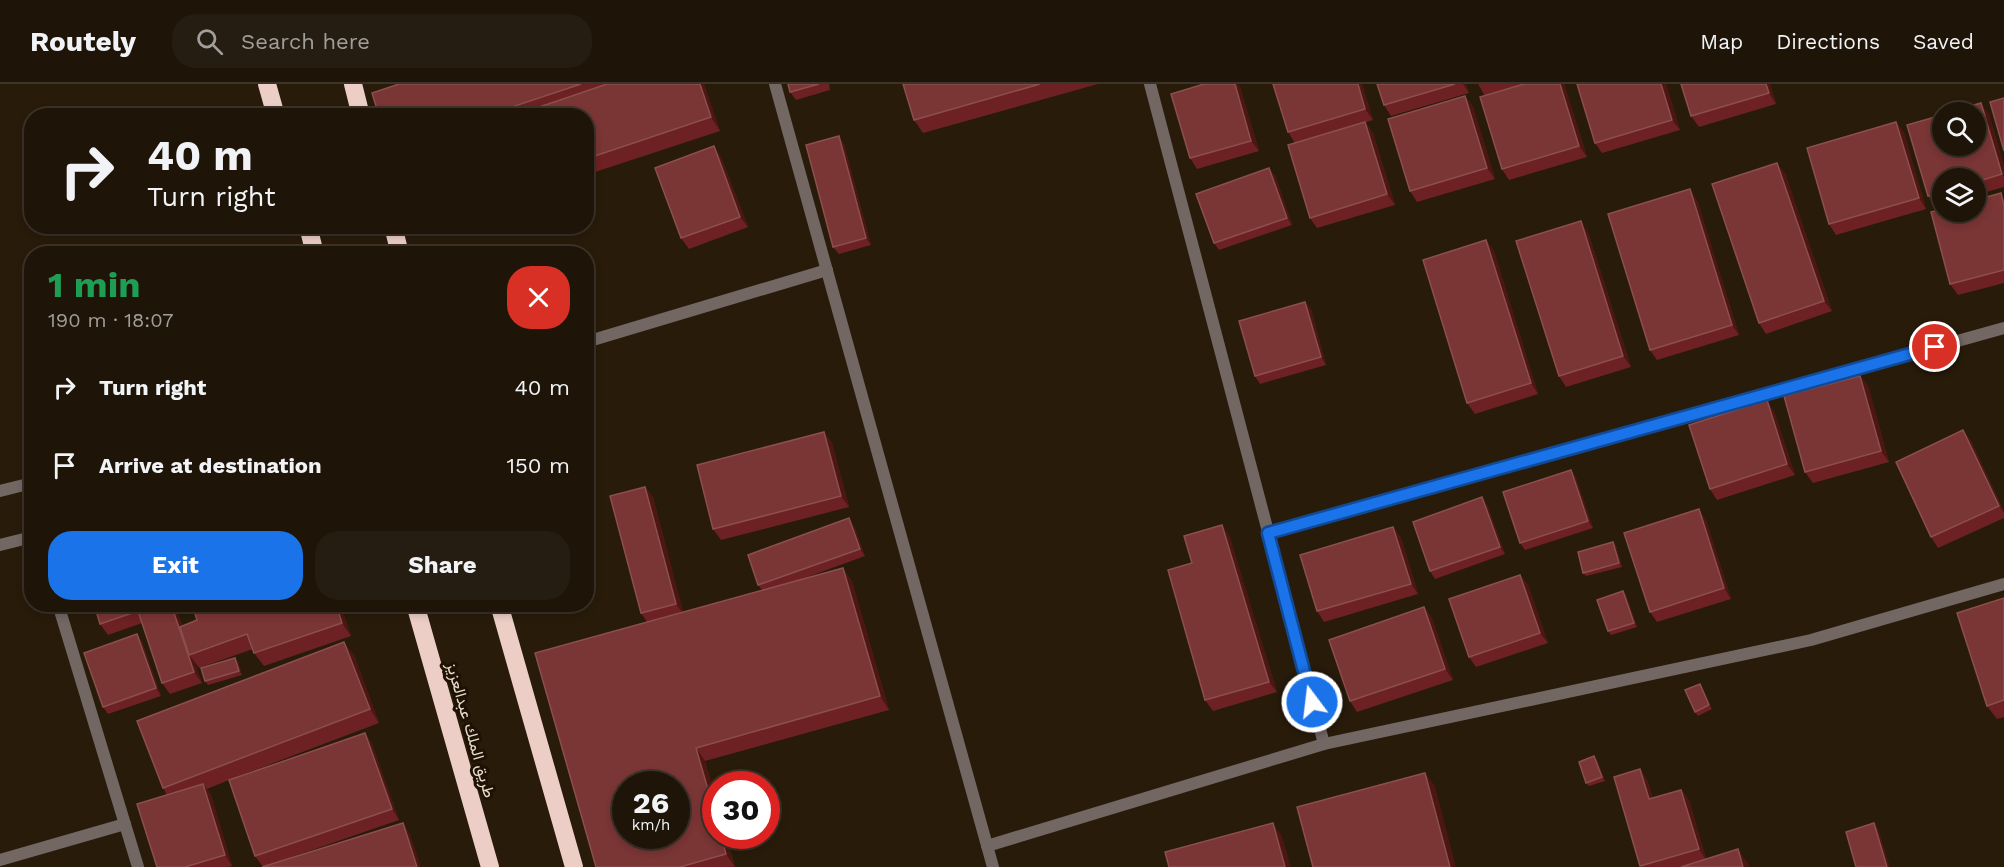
<!DOCTYPE html>
<meta charset="utf-8">
<style>
body{margin:0;font-family:"Work Sans",Vazirmatn,sans-serif;background:#261d12;color:#f1f3f6;height:100vh;display:flex;flex-direction:column;font-size:22px;white-space:nowrap}
*{box-sizing:border-box;margin:0}
p{font-size:20px;color:#a19e9c}
.icon{flex:none;width:33px;height:33px;fill:none;stroke:currentColor;stroke-width:2;stroke-linecap:round;stroke-linejoin:round}
.map{position:relative;flex:1;overflow:hidden}
.drawer{position:absolute;left:24px;top:162px;width:570px;height:366px;display:flex;flex-direction:column;background:#1e1408;border-radius:24px;box-shadow:0 3px 9px #0003,0 0 0 2px #3c3329}
.drawer>*{flex:none}
.banner{position:absolute;left:24px;top:24px;width:570px;height:126px;border-radius:24px;box-shadow:0 3px 9px #0003,0 0 0 2px #3c3329;background:#1e1408;color:#f1f3f6;overflow:hidden}
.tools{position:absolute;left:1932px;top:18px;display:grid;gap:12px}
.tools a{display:grid;place-items:center;width:54px;height:54px;border-radius:50%;background:#1e1408;box-shadow:0 3px 9px #0003,0 0 0 2px #3c3329;font-size:30px}
.speed{position:absolute;left:612px;top:687px;display:flex;gap:12px;font-size:30px;font-weight:700;text-align:center}
.speed>*{display:grid;place-content:center;width:78px;height:78px;border-radius:50%;background:#1e1408;box-shadow:0 3px 9px #0003,0 0 0 2px #3c3329;line-height:1}
.speed small{font-size:15px;font-weight:400}
.speed .limit{border:9px solid #d22;background:#fff;color:#111}
.pin{position:absolute;display:grid;place-items:center;width:51px;height:51px;color:#fff;margin:-26px;border:3px solid #fff;border-radius:50%;box-shadow:0 2px 6px #0007}
.me{position:absolute;width:66px;margin:-33px;rotate:345deg;stroke-linejoin:round;filter:drop-shadow(0 0 4px #0008)}
.turn{display:flex;align-items:center;gap:21px;height:126px;padding:0 24px;font-size:27px}
.turn .icon{width:78px;height:78px;stroke-width:2.5}
.turn b{display:block;font-size:42px;line-height:51px}
.round{display:grid;place-items:center;flex:none;width:63px;height:63px;border-radius:24px;background:#261d12}
.overview{display:flex;align-items:center;justify-content:space-between;height:102px;padding:0 24px}
h1{font-size:36px;font-weight:700;line-height:45px;color:#1e9e55}
.cta{display:flex;gap:12px;margin-top:auto;padding:12px 24px}
.cta a{flex:1;height:69px;border-radius:24px;background:#1a73e8;color:#fff;font-size:24px;font-weight:700;line-height:69px;text-align:center}
.cta a+a{background:#261d12;color:#f1f3f6}
ul{padding:0;list-style:none}
li{display:flex;align-items:center;gap:18px;height:78px;padding:0 24px}
li div{flex:1}
li b{display:block;font-size:22px}
li em{font-style:normal}
header{display:flex;align-items:center;gap:36px;box-sizing:border-box;height:84px;padding:0 30px;background:#1e1408;border-bottom:2px solid #3c3329}
header strong{font-size:28px}
nav{display:flex;gap:33px;margin-inline-start:auto;font-size:21px}
.search{width:420px;height:54px;background:#261d12;display:flex;align-items:center;gap:15px;box-sizing:border-box;padding:0 21px;border-radius:24px;color:#a19e9c;font-size:22px}
.map>svg:first-child{display:block}
.lines{fill:none;stroke-linecap:round;stroke-linejoin:round}
.street{stroke:#736764;stroke-width:12}
.highway{stroke:#eccec7;stroke-width:18}
.wall{fill:#6d2122}
.shaded-wall{fill:#4c1611}
.building{fill:#7a3535;stroke:#8b4f4d;stroke-width:1.5;fill-rule:evenodd}
.route-casing{stroke:#114b97;stroke-width:15}
.route{stroke:#1a73e8;stroke-width:10}
.labels{text-anchor:middle;dominant-baseline:central;stroke-width:6;stroke-linejoin:round;paint-order:stroke}
.street-label{font-size:16px;fill:#e5dbd1;stroke:#1f1203}
</style>
<header>
<strong>Routely</strong>
<div class="search"><svg class="icon" aria-label="search" viewBox="0 0 24 24"><circle cx="10" cy="10" r="6"/><path d="M15 15l6 6"/></svg>Search here</div>
<nav><a>Map</a><a>Directions</a><a>Saved</a></nav>
</header>
<div class="map">
<svg width="2004" height="783" viewBox="0 0 2004 783">
<rect width="100%" height="100%" fill="#281b0a"/>
<g class="lines">
<g class="street">
<polyline points="775,0 993,783"/>
<polyline points="586,258 827,186"/>
<polyline points="0,407 32,399"/>
<polyline points="1268,449 2004,244"/>
<polyline points="0,461 32,453"/>
<polyline points="58,520 138,783"/>
<polyline points="1324,660 1811,556 2004,500"/>
<polyline points="987,762 1324,660 1150,0"/>
<polyline points="0,776 125,740"/>
</g>
<g class="highway">
<polyline points="267,0 276,32"/>
<polyline points="353,0 361,32"/>
<polyline points="308,142 315,170"/>
<polyline points="393,142 400,170"/>
<polyline points="415,520 490,783"/>
<polyline points="499,520 574,783"/>
</g>
</g>
<g class="wall">
<polygon points="399,0 704,0 720,47 586,91 586,32 379,32"/>
<polygon points="788,0 829,0 830,6 796,16 790,8"/>
<polygon points="903,0 1098,0 923,49 914,36"/>
<polygon points="1362,0 1373,36 1339,46 1365,38 1373,49 1395,121 1317,144 1310,134 1295,59 1288,48"/>
<polygon points="1377,0 1466,0 1469,9 1391,32 1384,21"/>
<polygon points="1478,0 1564,0 1587,73 1509,96 1502,85 1485,12"/>
<polygon points="1577,0 1666,0 1680,46 1602,69 1595,59"/>
<polygon points="1681,0 1770,0 1776,20 1699,43 1691,32"/>
<polygon points="1240,3 1259,67 1197,85 1190,74"/>
<polygon points="1465,12 1473,23 1495,95 1417,118 1410,107"/>
<polygon points="1989,30 2004,82 2004,103 1976,111 1976,94 1942,94 1942,121 1935,123 1928,112"/>
<polygon points="1896,38 1904,49 1926,125 1836,151 1829,140"/>
<polygon points="844,60 871,161 839,170 833,163"/>
<polygon points="721,73 748,143 689,165 681,154"/>
<polygon points="1785,89 1832,227 1766,250 1759,239"/>
<polygon points="1275,91 1292,141 1219,166 1214,159"/>
<polygon points="2004,114 2004,199 1958,211 1950,200"/>
<polygon points="1697,116 1739,251 1657,276 1650,266"/>
<polygon points="411,142 433,142 415,149"/>
<polygon points="1588,148 1631,283 1566,303 1559,292"/>
<polygon points="1486,156 1494,167 1538,310 1475,330 1467,319"/>
<polygon points="1311,225 1326,281 1260,300 1255,292"/>
<polygon points="1860,292 1868,302 1889,378 1813,399 1805,388"/>
<polygon points="1774,327 1795,391 1717,416 1710,405"/>
<polygon points="1963,346 1971,357 2004,428 2004,434 1938,464 1931,453"/>
<polygon points="824,348 832,359 849,423 721,456 713,445"/>
<polygon points="1571,386 1576,394 1593,444 1525,466 1520,459"/>
<polygon points="645,403 653,413 683,528 762,506 758,501 854,442 865,472 799,496 852,497 889,626 705,677 716,714 716,752 726,752 735,783 596,783 647,538 641,529"/>
<polygon points="1487,421 1505,470 1435,495 1430,487"/>
<polygon points="1706,436 1731,515 1657,538 1650,528"/>
<polygon points="1393,443 1401,454 1418,510 1324,538 1317,527"/>
<polygon points="1229,451 1277,608 1213,627 1205,616 1192,479"/>
<polygon points="1613,458 1616,462 1622,483 1586,492 1583,489"/>
<polygon points="1520,491 1528,501 1548,559 1476,583 1469,573"/>
<polygon points="1623,507 1626,511 1637,543 1611,551 1608,547"/>
<polygon points="2004,514 2004,633 1997,635 1987,622"/>
<polygon points="94,520 175,520 182,542 340,520 351,552 264,582 254,569 253,565 199,584 194,577 202,599 170,610 162,599 142,539 108,551 100,540"/>
<polygon points="1424,523 1432,534 1453,596 1357,628 1350,617"/>
<polygon points="137,550 142,558 161,612 108,630 103,623"/>
<polygon points="354,571 379,639 234,694 365,649 372,660 399,736 263,783 255,772 229,696 207,705 211,711 232,782 228,783 157,783 167,711 163,704"/>
<polygon points="238,578 242,591 208,601 205,597"/>
<polygon points="1702,604 1712,625 1698,632 1695,628"/>
<polygon points="1594,672 1597,676 1605,697 1589,702 1586,699"/>
<polygon points="1640,685 1647,696 1653,714 1681,706 1689,716 1706,775 1747,778 1749,783 1641,783"/>
</g>
<g class="shaded-wall">
<polygon points="700,0 704,0 720,47 711,33"/>
<polygon points="1235,0 1238,0 1240,3 1259,67 1251,57"/>
<polygon points="1358,0 1362,0 1373,36 1365,25"/>
<polygon points="1463,0 1466,0 1469,9"/>
<polygon points="1560,0 1564,0 1565,1 1587,73 1579,62"/>
<polygon points="1661,0 1666,0 1680,46 1672,36"/>
<polygon points="1766,0 1770,0 1776,20 1769,9"/>
<polygon points="1465,12 1473,23 1495,95 1487,84"/>
<polygon points="1981,19 1989,30 2004,82 2004,93 2002,90"/>
<polygon points="1365,38 1373,49 1395,121 1387,110"/>
<polygon points="1896,38 1904,49 1926,125 1919,114"/>
<polygon points="839,52 844,60 871,161 866,154"/>
<polygon points="714,62 721,73 748,143 740,133"/>
<polygon points="1777,79 1785,89 1832,227 1824,217"/>
<polygon points="1269,84 1275,91 1292,141 1287,134"/>
<polygon points="1690,105 1697,116 1739,251 1732,241"/>
<polygon points="1581,137 1588,148 1631,283 1623,272"/>
<polygon points="1486,156 1494,167 1538,310 1531,299"/>
<polygon points="1305,218 1311,225 1326,281 1321,273"/>
<polygon points="1860,292 1868,302 1889,378 1881,367"/>
<polygon points="1767,316 1774,327 1795,391 1787,380"/>
<polygon points="1963,346 1971,357 2004,429 1999,422"/>
<polygon points="824,348 832,359 849,423 841,412"/>
<polygon points="1571,386 1576,394 1593,444 1588,437"/>
<polygon points="645,403 653,413 684,531 676,520"/>
<polygon points="1482,413 1487,421 1505,470 1500,463"/>
<polygon points="1699,425 1706,436 1731,515 1724,504"/>
<polygon points="849,434 854,442 865,472 860,465"/>
<polygon points="1222,441 1229,451 1277,608 1269,598"/>
<polygon points="1393,443 1401,454 1418,510 1411,500"/>
<polygon points="1613,458 1616,462 1622,483 1619,479"/>
<polygon points="843,484 852,497 889,626 880,612"/>
<polygon points="1520,491 1528,501 1548,559 1540,549"/>
<polygon points="1623,507 1626,511 1637,543 1634,539"/>
<polygon points="171,520 175,520 191,570 189,571 194,577 202,599 194,588"/>
<polygon points="336,520 340,520 351,552 342,539"/>
<polygon points="1424,523 1432,534 1453,596 1445,585"/>
<polygon points="137,550 142,558 161,612 156,604"/>
<polygon points="344,558 354,571 379,639 370,625"/>
<polygon points="235,574 238,578 242,591 239,587"/>
<polygon points="1700,600 1702,604 1712,625 1709,621"/>
<polygon points="365,649 372,660 399,736 392,725"/>
<polygon points="696,664 705,677 716,714 716,733"/>
<polygon points="1594,672 1597,676 1605,697 1602,693"/>
<polygon points="1640,685 1647,696 1657,726 1649,715"/>
<polygon points="1425,689 1435,702 1456,783 1450,783"/>
<polygon points="203,700 211,711 232,782 225,771"/>
<polygon points="1681,706 1689,716 1706,776 1699,765"/>
<polygon points="403,739 410,750 421,783 417,783"/>
<polygon points="1273,739 1282,752 1291,783 1285,783"/>
<polygon points="1874,739 1879,747 1890,783 1887,783"/>
<polygon points="721,752 726,752 735,783 726,770"/>
<polygon points="1738,765 1747,778 1749,783 1743,783"/>
</g>
<g class="building">
<polygon points="399,0 581,0 485,32 379,32 372,9"/>
<polygon points="607,0 700,0 711,33 586,75 586,32 513,32"/>
<polygon points="788,0 819,0 790,8"/>
<polygon points="903,0 1040,0 914,36"/>
<polygon points="1204,0 1235,0 1251,57 1190,74 1171,10"/>
<polygon points="1273,0 1358,0 1365,25 1288,48"/>
<polygon points="1377,0 1455,0 1384,21"/>
<polygon points="1524,0 1560,0 1579,62 1502,85 1480,13"/>
<polygon points="1577,0 1661,0 1672,36 1595,59"/>
<polygon points="1681,0 1766,0 1769,9 1691,32"/>
<polygon points="1465,12 1487,84 1410,107 1388,35"/>
<polygon points="2004,14 2004,67 1990,18"/>
<polygon points="1981,19 2002,90 1976,98 1976,94 1942,94 1942,108 1928,112 1907,41 1942,31 1942,62 1976,62 1976,28 1950,28"/>
<polygon points="1365,38 1387,110 1310,134 1288,61"/>
<polygon points="1896,38 1919,114 1829,140 1807,64"/>
<polygon points="839,52 866,154 833,163 806,61"/>
<polygon points="714,62 740,133 681,154 655,84"/>
<polygon points="1777,79 1824,217 1759,239 1712,100"/>
<polygon points="1269,84 1287,134 1214,159 1196,110"/>
<polygon points="1690,105 1732,241 1650,266 1608,130"/>
<polygon points="2001,109 2004,122 2004,186 1950,200 1931,128 1942,125 1942,128 1976,128 1976,116"/>
<polygon points="1581,137 1623,272 1559,292 1516,157"/>
<polygon points="1486,156 1531,299 1467,319 1423,176"/>
<polygon points="1305,218 1321,273 1255,292 1239,237"/>
<polygon points="1860,292 1881,367 1805,388 1784,312"/>
<polygon points="1767,316 1787,380 1710,405 1689,341"/>
<polygon points="1963,346 1999,422 1931,453 1896,378"/>
<polygon points="824,348 841,412 713,445 697,381"/>
<polygon points="1571,386 1588,437 1520,459 1503,408"/>
<polygon points="645,403 676,520 641,529 610,412"/>
<polygon points="1482,413 1500,463 1430,487 1413,438"/>
<polygon points="1699,425 1724,504 1650,528 1624,449"/>
<polygon points="849,434 860,465 758,501 748,471"/>
<polygon points="1222,441 1269,598 1205,616 1168,486 1192,479 1184,452"/>
<polygon points="1393,443 1411,500 1317,527 1300,471"/>
<polygon points="1613,458 1619,479 1583,489 1578,468"/>
<path d="M843 484 880 612 696 664 716 733V752H721L726 770 680 783H596L535 569ZM626 700H676V752H626Z"/>
<polygon points="1520,491 1540,549 1469,573 1449,515"/>
<polygon points="1623,507 1634,539 1608,547 1597,516"/>
<polygon points="2004,514 2004,616 1987,622 1957,529"/>
<polygon points="94,520 171,520 194,588 162,599 138,527 100,540"/>
<polygon points="192,520 336,520 342,539 254,569 247,550 189,571 180,543 197,536"/>
<polygon points="1424,523 1445,585 1350,617 1329,556"/>
<polygon points="137,550 156,604 103,623 84,569"/>
<polygon points="344,558 370,625 163,704 137,637"/>
<polygon points="235,574 239,587 205,597 201,584"/>
<polygon points="1700,600 1709,621 1695,628 1685,606"/>
<polygon points="365,649 392,725 255,772 229,696"/>
<polygon points="1594,672 1602,693 1586,699 1579,678"/>
<polygon points="1640,685 1649,715 1681,706 1699,765 1640,782 1614,693"/>
<polygon points="1425,689 1450,783 1313,783 1297,723"/>
<polygon points="203,700 225,771 185,783 157,783 137,720"/>
<polygon points="403,739 417,783 262,783"/>
<polygon points="1273,739 1285,783 1169,783 1165,768"/>
<polygon points="1874,739 1887,783 1856,783 1846,748"/>
<polygon points="1738,765 1743,783 1681,783"/>
</g>
<g class="lines">
<g class="route-casing">
<polyline id="route" points="1312,618 1268,449 1935,263"/>
</g>
<use href="#route" class="route"/>
</g>
<g class="labels">
<g class="street-label">
<text transform="translate(471 646) rotate(74)">طريق الملك عبدالعزيز</text>
</g>
</g>
</svg>
<div class="tools">
<a><svg class="icon" aria-label="search" viewBox="0 0 24 24"><circle cx="10" cy="10" r="6"/><path d="M15 15l6 6"/></svg></a>
<a><svg class="icon" aria-label="layers" viewBox="0 0 24 24"><path d="M12 4l9 5-9 5-9-5zM3 14l9 5 9-5"/></svg></a>
</div>
<div class="speed"><div>26<small>km/h</small></div><div class="limit">30</div></div>
<div class="pin" style="left:1935px;top:263px;background:#d93025"><svg class="icon" aria-label="arrive" viewBox="0 0 24 24"><path d="M6 21V4h12l-3 4 3 4H6"/></svg></div>
<svg class="me" style="left:1312px;top:618px" viewBox="-20 -20 40 40"><circle r="17" fill="#1a73e8" stroke="#fff" stroke-width="3"/><path d="M0-11L8 9 0 5-8 9z" fill="#fff"/></svg>
<div class="banner">
<div class="turn"><svg class="icon" aria-label="right" viewBox="0 0 24 24"><path d="M7 20v-9h11M14 6l5 5-5 5"/></svg><div><b>40 m</b>Turn right</div></div>
</div>
<section class="drawer">
<div class="overview"><div><h1>1 min</h1><p>190 m · 18:07</p></div><a class="round" style="background:#d93025;color:#fff"><svg class="icon" aria-label="close" viewBox="0 0 24 24"><path d="M6 6l12 12M18 6L6 18"/></svg></a></div>
<ul>
<li><svg class="icon" aria-label="right" viewBox="0 0 24 24"><path d="M7 20v-9h11M14 6l5 5-5 5"/></svg><div><b>Turn right</b></div><em>40 m</em></li>
<li><svg class="icon" aria-label="arrive" viewBox="0 0 24 24"><path d="M6 21V4h12l-3 4 3 4H6"/></svg><div><b>Arrive at destination</b></div><em>150 m</em></li>
</ul>
<div class="cta"><a>Exit</a><a>Share</a></div>
</section>
</div>
